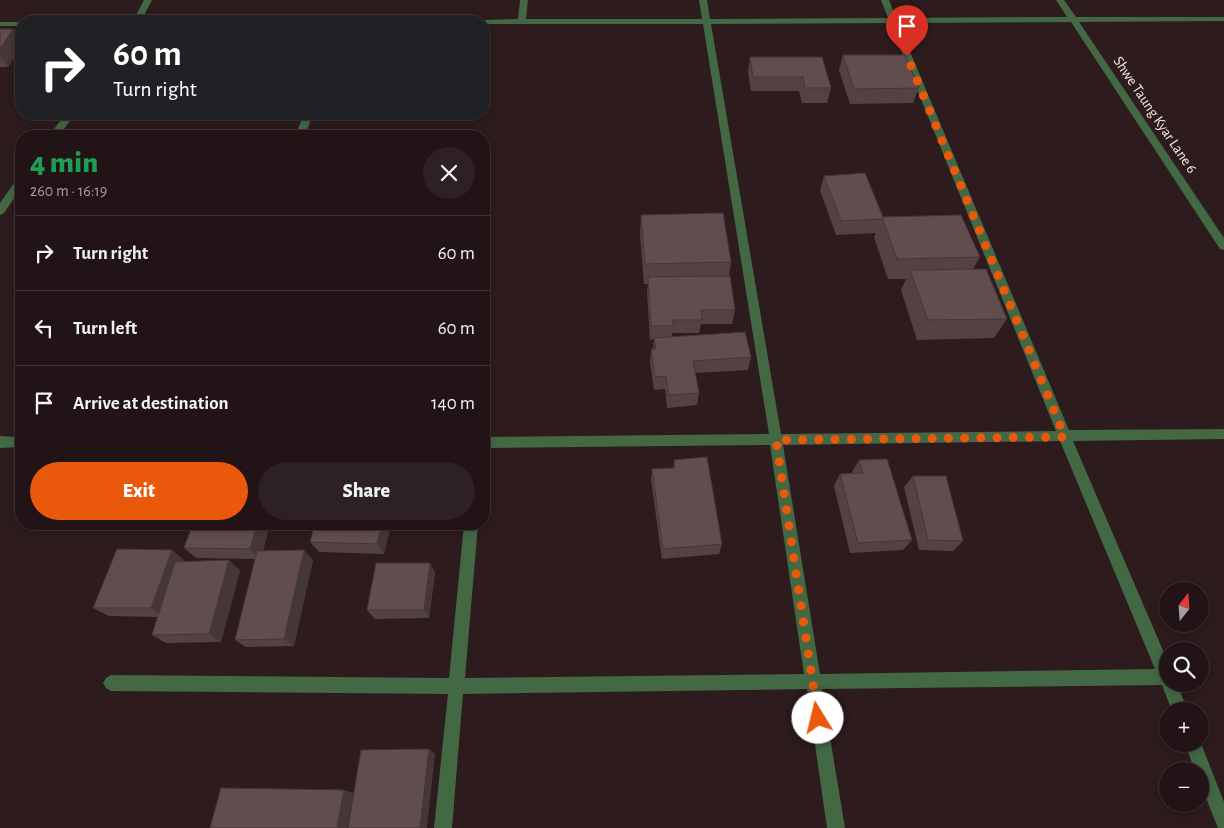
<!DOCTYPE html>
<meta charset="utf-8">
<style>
body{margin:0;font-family:"Alegreya Sans",sans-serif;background:#2e2123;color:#f1f3f6;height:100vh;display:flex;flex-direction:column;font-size:19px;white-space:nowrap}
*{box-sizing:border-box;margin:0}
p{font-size:16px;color:#a29ea1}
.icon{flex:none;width:28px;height:28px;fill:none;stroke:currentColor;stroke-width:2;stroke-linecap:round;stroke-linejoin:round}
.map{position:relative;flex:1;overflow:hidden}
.drawer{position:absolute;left:15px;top:130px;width:475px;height:400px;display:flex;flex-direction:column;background:#221416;border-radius:20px;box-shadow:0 2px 8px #0003,0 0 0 1px #3f3335}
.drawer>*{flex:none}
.banner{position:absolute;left:15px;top:15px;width:475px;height:105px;border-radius:20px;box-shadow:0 2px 8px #0003,0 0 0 1px #3f3335;background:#202124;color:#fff;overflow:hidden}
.needle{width:32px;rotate:17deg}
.tools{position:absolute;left:1159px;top:582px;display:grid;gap:10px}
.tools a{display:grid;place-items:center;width:50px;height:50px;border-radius:50%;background:#221416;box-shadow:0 2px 8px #0003,0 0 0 1px #3f3335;font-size:25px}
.pin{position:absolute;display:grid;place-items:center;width:42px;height:42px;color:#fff;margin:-51px -21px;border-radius:50% 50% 50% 0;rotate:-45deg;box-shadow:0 0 5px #0007}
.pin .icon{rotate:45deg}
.me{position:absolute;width:55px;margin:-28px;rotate:351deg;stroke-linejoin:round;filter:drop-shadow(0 0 4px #0008)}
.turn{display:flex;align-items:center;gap:18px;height:105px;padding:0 15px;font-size:22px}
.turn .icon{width:65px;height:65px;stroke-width:2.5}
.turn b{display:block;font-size:35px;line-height:42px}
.round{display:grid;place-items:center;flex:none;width:52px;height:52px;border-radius:26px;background:#2e2123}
.headline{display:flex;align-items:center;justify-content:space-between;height:85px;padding:0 15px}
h1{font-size:30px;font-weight:800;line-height:38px;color:#1e9e55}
.button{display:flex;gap:10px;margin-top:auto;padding:10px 15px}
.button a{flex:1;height:58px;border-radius:30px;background:#ea580c;color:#fff;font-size:20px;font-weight:800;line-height:58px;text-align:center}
.button a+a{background:#2e2123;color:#f1f3f6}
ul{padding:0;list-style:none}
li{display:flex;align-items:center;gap:15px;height:75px;padding:0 15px;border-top:1px solid #3f3335}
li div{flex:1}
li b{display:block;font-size:19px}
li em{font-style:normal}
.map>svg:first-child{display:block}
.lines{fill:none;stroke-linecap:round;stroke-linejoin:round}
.minor{fill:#426844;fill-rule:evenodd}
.wall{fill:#544243}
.shaded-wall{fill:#453637}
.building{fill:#624d4e;stroke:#453637}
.route{stroke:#ea580c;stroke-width:9;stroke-dasharray:0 16.2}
.labels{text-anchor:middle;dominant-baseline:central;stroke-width:4;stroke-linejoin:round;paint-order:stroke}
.far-street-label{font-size:15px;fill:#f7eaeb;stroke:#2d1b1d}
</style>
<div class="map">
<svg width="1224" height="828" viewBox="0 0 1224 828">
<rect width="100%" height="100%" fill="#2d1b1d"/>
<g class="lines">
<g class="minor">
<polygon points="144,0 152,0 141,21 133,21"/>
<path d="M520 0H528L526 19H702L699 0H707L710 19 888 18 881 0H889L896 18 1067 17 1056 0H1064L1076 17H1224V21L1079 22 1224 238V250L1220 249 1071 22 898 23 1069 430 1224 429V439L1073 441 1168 662V684H1177L1188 711H1172L1162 685 822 689 845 828H827L807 689 463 694 452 828H434L448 694 111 691 106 688 103 683 106 678 111 675 449 678 464 524H478L465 678 804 674 770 445 484 448V437L769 434 703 24H484V21H480L484 20 518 19ZM890 23 1056 431 781 434 711 24ZM1060 441 1155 669 820 674 783 445Z"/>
<rect x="0" y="22" width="21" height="4"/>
<polygon points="65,114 75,114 59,136 49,136"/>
<polygon points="304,114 313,114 305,136 295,136"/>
<polygon points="21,178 21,188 4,213 0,215 0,203 17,179"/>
<polygon points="0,436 21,437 21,447 0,448"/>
<polygon points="1200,741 1224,802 1224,828 1218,828 1200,783 1200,771 1195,771 1185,744 1200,744"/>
</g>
</g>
<g class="wall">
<polygon points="0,29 13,29 21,41 21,47 8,67 0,67"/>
<polygon points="843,55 919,88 913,103 850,104 839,70"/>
<polygon points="750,57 822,57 831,88 827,103 802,103 799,91 751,91 748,72"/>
<polygon points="824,176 883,217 980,257 973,269 1007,319 994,338 917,340 901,290 906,279 888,279 874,237 876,233 836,235 820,190"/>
<polygon points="641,215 731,262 729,276 735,310 732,324 701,324 699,333 672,333 672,337 751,357 748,370 695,373 699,393 697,405 667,408 665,389 654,390 650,362 651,349 653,349 654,339 650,340 647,290 648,284 644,284 640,235"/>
<polygon points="674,460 722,544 719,554 662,559 651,480 652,469 673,468"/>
<polygon points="859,460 912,540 903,550 850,553 834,486 840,474 853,474 852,472"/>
<polygon points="913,476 963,541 953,551 919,550 904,487"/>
<polygon points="193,524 270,524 263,551 313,560 294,646 246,647 235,640 255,559 196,558 184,548"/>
<polygon points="315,524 391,524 384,554 319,552 310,542"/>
<polygon points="184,560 184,562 240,570 221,642 166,643 152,635 158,617 109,616 93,608"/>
<polygon points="430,563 435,573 429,618 375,619 367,610"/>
</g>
<g class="shaded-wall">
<polygon points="13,29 21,41 21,47 8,67 0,56 0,49"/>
<polygon points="484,277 486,289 484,312"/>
<polygon points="257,524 270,524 260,559 250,549"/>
<polygon points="382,524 391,524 384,554 377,544"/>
<polygon points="172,550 184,560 164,617 151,608"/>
<polygon points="304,550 313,560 294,646 284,639"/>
<polygon points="229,560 240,570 221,642 209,634"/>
<polygon points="430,563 435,573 429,618 424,610"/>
<polygon points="429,749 435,754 427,828 420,828"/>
<polygon points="344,790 354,793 347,828 337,828"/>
</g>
<g class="building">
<polygon points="0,29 13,29 0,49"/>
<polygon points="843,55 905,55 919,88 854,89"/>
<polygon points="750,57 822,57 831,88 805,88 803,77 753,77"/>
<polygon points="865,173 883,217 882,219 841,221 824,176"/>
<polygon points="723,213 731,262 645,264 641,215"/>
<polygon points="961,215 980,257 897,259 882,217"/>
<polygon points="986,269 1007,319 928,320 910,270"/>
<polygon points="730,276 735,310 701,310 702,320 673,320 673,326 651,326 648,277"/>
<polygon points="745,332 751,357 693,361 699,393 669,395 666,376 655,377 651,349 656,349 654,338"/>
<polygon points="707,457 722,544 663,549 652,469 675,468 674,460"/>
<polygon points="887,459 912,540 858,543 840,474 863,473 859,460"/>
<polygon points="913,476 946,476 963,541 928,540"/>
<polygon points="193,524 257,524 250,549 184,548"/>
<polygon points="315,524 382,524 377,544 310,542"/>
<polygon points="117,549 172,550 151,608 93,608"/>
<polygon points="304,550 284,639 235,640 257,551"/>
<polygon points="229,560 209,634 152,635 175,562"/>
<polygon points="376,563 430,563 424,610 367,610"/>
<polygon points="429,749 420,828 348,828 361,750"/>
<polygon points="221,788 344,790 337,828 210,828"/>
</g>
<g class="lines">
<polyline class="route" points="818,718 776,440 1065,437 907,56"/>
</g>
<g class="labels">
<g class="far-street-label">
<text transform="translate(1155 115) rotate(56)">Shwe Taung Kyar Lane 6</text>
</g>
</g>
</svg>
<div class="tools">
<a><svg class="needle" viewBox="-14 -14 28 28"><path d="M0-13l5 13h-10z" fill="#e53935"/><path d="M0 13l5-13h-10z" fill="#a29ea1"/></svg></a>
<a><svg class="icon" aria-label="search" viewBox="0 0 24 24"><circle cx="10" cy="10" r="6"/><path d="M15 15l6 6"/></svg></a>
<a>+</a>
<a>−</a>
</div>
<div class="pin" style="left:907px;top:56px;background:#d93025"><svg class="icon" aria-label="arrive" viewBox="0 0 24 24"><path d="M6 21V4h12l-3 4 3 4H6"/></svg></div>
<svg class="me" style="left:818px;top:718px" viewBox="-20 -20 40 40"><circle r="19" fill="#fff"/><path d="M0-13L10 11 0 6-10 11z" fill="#ea580c"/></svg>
<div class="banner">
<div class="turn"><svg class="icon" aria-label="right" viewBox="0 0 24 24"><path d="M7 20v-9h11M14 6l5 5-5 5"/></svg><div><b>60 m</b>Turn right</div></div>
</div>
<section class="drawer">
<div class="headline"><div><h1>4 min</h1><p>260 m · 16:19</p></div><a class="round"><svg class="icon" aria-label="close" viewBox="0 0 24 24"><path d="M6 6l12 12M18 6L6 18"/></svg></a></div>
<ul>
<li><svg class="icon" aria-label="right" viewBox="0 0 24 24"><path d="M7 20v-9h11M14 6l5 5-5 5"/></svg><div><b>Turn right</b></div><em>60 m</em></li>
<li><svg class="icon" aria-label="left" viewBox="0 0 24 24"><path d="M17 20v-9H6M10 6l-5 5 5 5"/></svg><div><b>Turn left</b></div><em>60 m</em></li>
<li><svg class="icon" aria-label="arrive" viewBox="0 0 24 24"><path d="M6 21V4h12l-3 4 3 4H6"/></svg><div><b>Arrive at destination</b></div><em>140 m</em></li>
</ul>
<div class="button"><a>Exit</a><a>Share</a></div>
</section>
</div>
